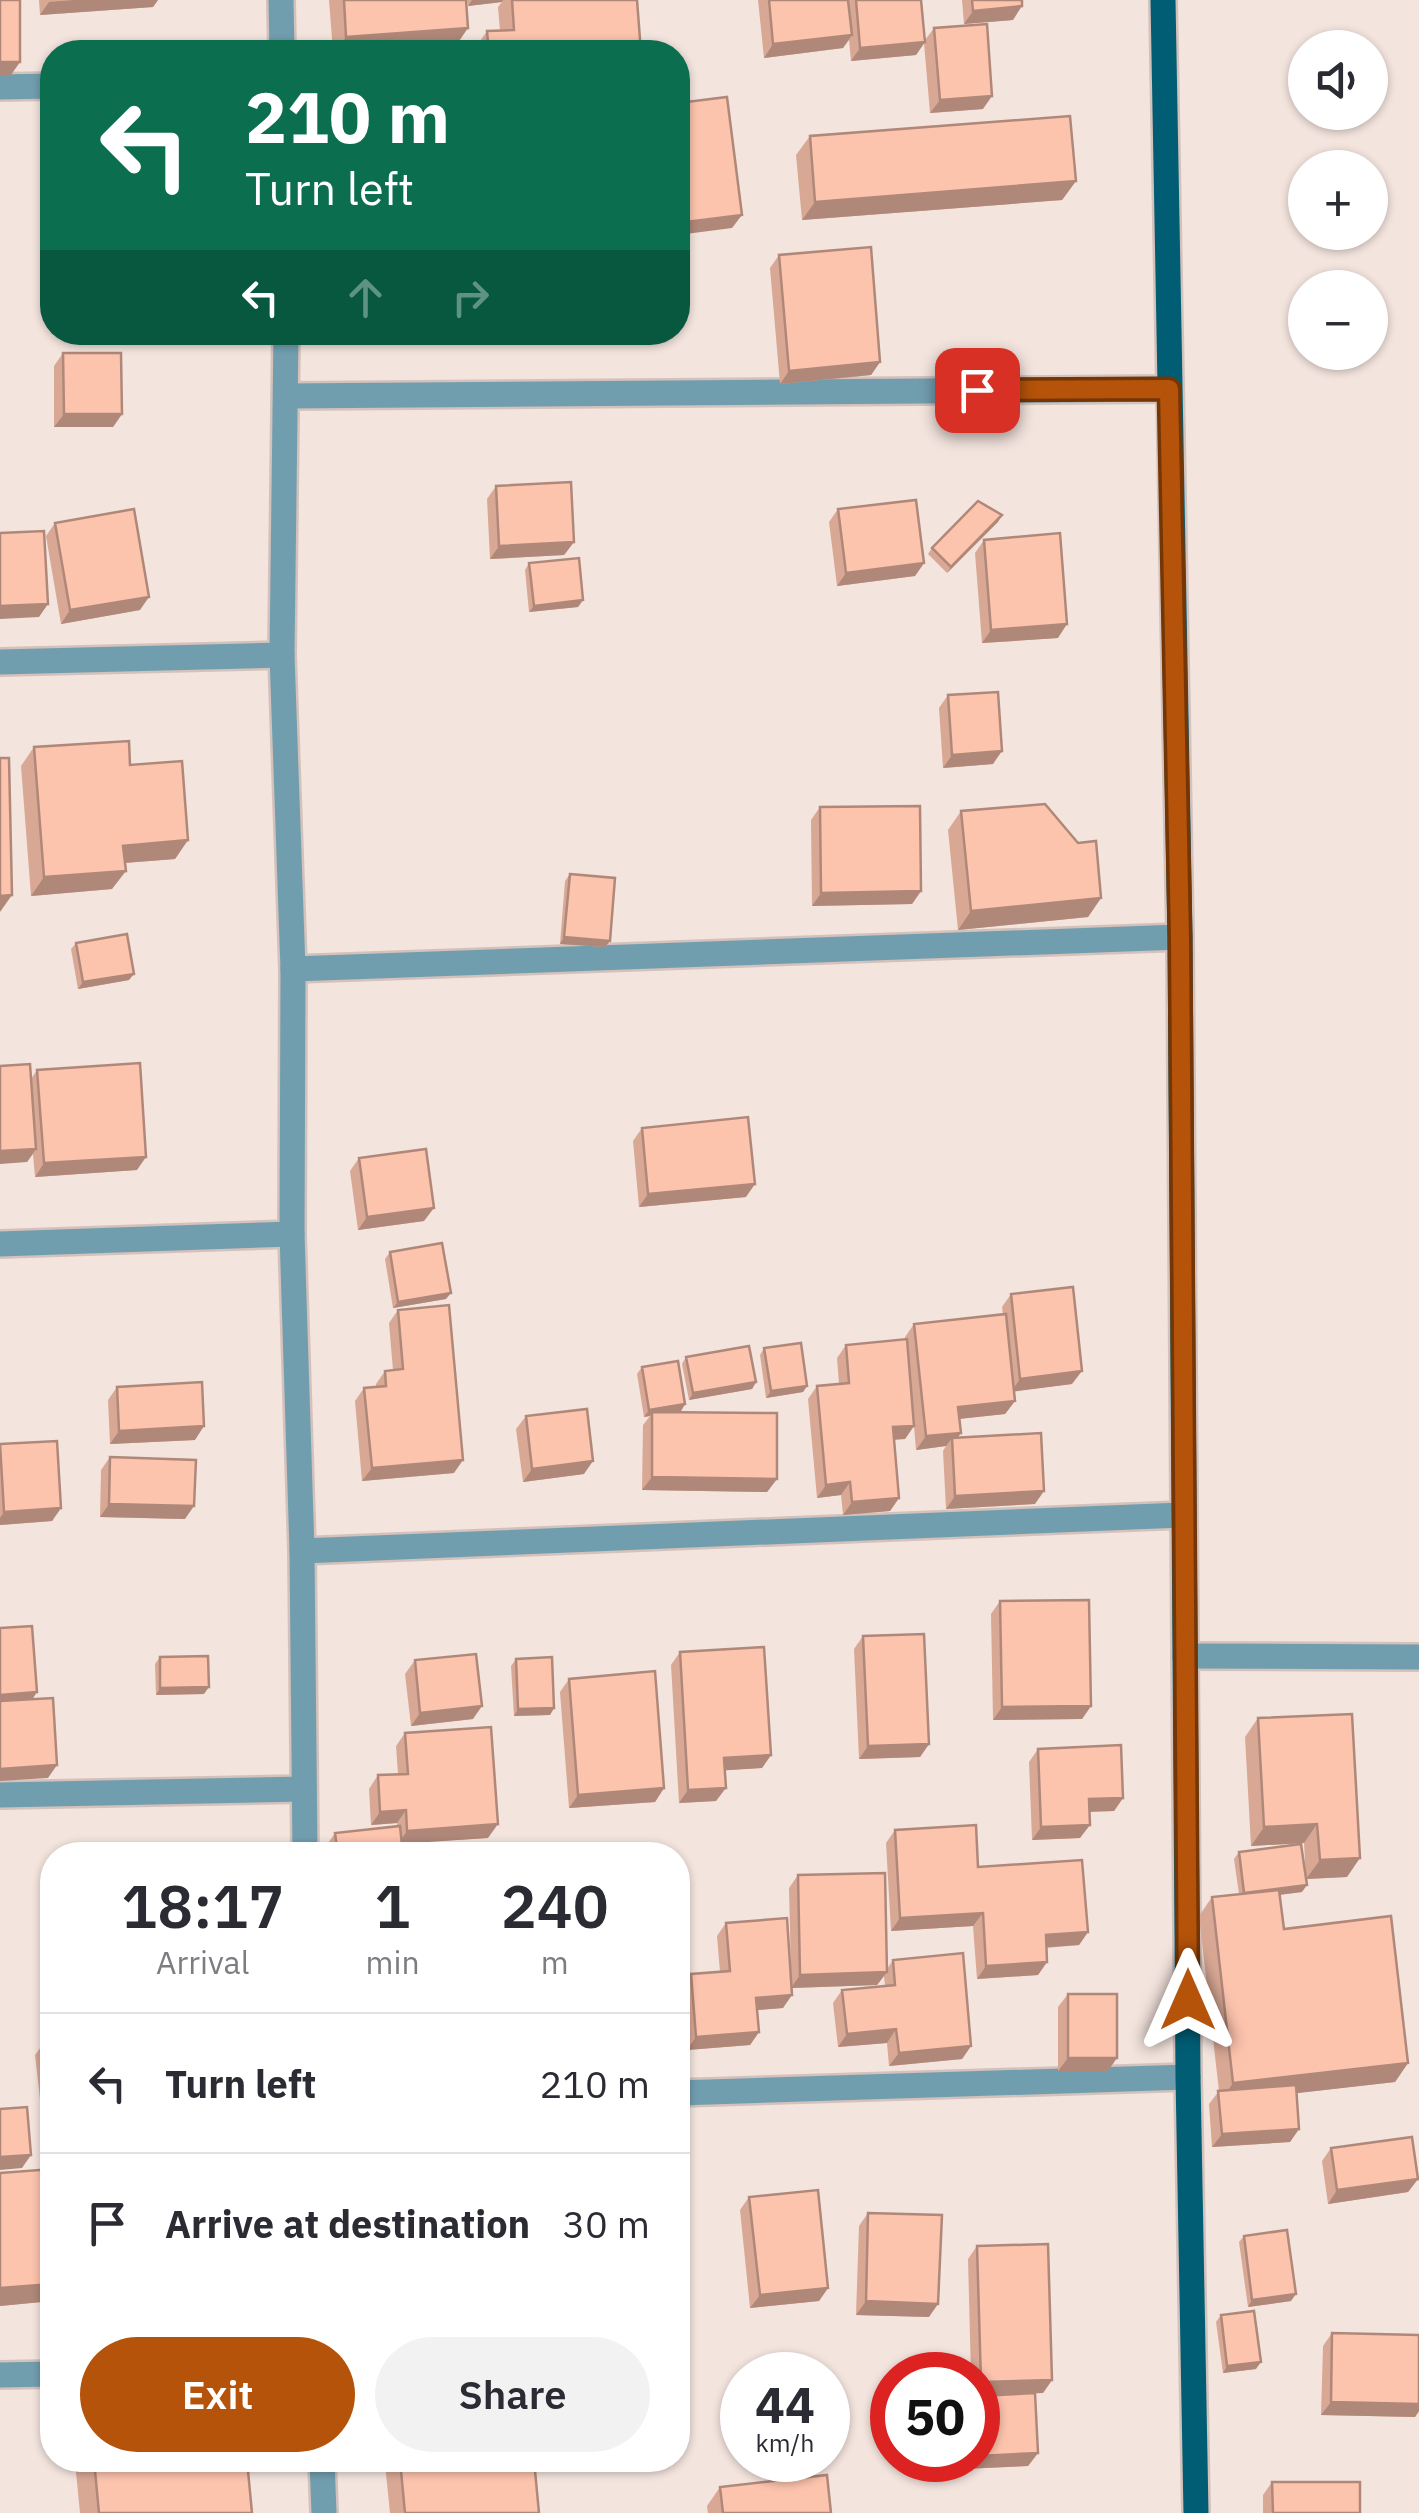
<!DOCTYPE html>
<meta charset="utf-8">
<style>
body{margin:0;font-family:"IBM Plex Sans",sans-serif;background:#f2f2f3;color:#2b2b33;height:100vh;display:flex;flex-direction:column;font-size:38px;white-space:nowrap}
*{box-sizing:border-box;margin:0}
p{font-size:32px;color:#7c7c81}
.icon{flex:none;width:55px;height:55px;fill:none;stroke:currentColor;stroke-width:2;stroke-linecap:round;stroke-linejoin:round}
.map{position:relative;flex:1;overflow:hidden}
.details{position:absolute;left:40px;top:1842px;width:650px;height:630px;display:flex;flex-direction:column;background:#fff;border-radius:40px;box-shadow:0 2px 8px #0004}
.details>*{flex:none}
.banner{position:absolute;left:40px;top:40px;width:650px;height:305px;border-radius:40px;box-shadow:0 2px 8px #0004;background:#0b6e4f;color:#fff;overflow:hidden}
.tools{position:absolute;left:1288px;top:30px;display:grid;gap:20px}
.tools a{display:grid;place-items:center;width:100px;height:100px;border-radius:50%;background:#fff;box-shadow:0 2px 8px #0004;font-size:50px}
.speed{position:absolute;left:720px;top:2352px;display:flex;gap:20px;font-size:50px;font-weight:700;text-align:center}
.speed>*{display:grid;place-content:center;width:130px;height:130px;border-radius:50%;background:#fff;box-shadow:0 2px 8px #0004;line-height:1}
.speed small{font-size:25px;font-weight:400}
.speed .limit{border:15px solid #d22;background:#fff;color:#111}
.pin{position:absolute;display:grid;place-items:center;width:85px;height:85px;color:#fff;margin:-42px;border-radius:20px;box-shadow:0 5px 15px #0006}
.me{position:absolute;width:110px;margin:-55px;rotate:0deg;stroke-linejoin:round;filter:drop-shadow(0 0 8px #0008)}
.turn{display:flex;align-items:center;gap:35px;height:210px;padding:0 40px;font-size:45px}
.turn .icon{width:130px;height:130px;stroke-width:2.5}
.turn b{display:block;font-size:70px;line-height:85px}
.lanes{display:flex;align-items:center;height:95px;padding:0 40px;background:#0003;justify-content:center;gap:50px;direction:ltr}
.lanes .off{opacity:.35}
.eta{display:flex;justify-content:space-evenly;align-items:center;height:170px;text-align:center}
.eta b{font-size:60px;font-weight:600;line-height:70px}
.cta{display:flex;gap:20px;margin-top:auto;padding:20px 40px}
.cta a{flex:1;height:115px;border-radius:60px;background:#b45309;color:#fff;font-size:40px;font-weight:600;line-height:115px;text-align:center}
.cta a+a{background:#f2f2f3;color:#2b2b33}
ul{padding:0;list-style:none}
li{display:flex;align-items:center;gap:30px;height:140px;padding:0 40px;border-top:2px solid #e1e1e2}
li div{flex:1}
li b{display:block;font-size:38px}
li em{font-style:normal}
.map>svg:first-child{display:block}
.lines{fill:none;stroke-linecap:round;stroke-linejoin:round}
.minor-casing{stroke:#d3c1bb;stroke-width:30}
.major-casing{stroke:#d3c1bb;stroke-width:30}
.minor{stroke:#719eaf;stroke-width:25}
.major{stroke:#005d74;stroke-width:25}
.wall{fill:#d9a895}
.shaded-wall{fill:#b08879}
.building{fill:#fcc3ad;stroke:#b08879;stroke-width:2.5}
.route-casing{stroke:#753606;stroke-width:25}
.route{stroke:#b45309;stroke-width:18}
</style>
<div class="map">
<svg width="1419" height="2513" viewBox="0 0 1419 2513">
<rect width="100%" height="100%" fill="#f4e4de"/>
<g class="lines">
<g class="minor-casing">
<g id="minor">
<polyline points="281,0 282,52"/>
<polyline points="0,87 52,86"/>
<polyline points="286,332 282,655 293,969 292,1234 302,1551 305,1855"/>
<polyline points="286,396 1169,389"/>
<polyline points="0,662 282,655"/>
<polyline points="293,969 1180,937"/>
<polyline points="0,1244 292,1234"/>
<polyline points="302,1551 1182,1515"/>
<polyline points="1185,1656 1419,1657"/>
<polyline points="0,1795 303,1789"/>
<polyline points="678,2093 1188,2077"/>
<polyline points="0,2375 52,2374"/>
<polyline points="322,2460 324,2513"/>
</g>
</g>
<g class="major-casing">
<polyline id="major" points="1163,0 1180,937 1188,2077 1196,2513"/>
</g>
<use href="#minor" class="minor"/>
<use href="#major" class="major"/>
</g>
<g class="wall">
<polygon points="39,0 158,0 153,7 40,15"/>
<polygon points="329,0 466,0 455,47 378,52 333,52"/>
<polygon points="467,0 637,0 641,52 474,52 474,50 487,31 500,31 498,7 502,2 468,6"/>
<polygon points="758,0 921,0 925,40 934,28 983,109 930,113 924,43 916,55 851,61 849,40 843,48 764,58"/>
<polygon points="962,0 1022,0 1013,20 964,24"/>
<polygon points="810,136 1076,181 1062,200 802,220 796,155"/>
<polygon points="779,255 880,362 871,375 780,384 770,268"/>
<polygon points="63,353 122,414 113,427 54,427 54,366"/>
<polygon points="496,486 574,542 564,555 490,559 487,499"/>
<polygon points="838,509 924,563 915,576 837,586 829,522"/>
<polygon points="1002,515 947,573 928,554 932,548"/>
<polygon points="55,523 140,610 61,624 46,536"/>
<polygon points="984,540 1058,638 982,643 975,553"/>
<polygon points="529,563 583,600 578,607 529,612 525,570"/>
<polygon points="948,695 993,764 943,768 939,708"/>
<polygon points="34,747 130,765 188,840 175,859 125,863 112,889 31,896 21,766"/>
<polygon points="820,807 921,891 912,904 812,906 811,820"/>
<polygon points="961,811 1101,898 1088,917 958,930 948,830"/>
<polygon points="570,874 610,941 605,947 560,944 565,881"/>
<polygon points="76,943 129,980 78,989 71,949"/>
<polygon points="37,1070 137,1170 35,1177 33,1154 27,1162 31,1079"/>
<polygon points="642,1128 746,1197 639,1207 633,1141"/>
<polygon points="359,1158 424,1221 358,1230 350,1171"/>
<polygon points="390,1252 446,1299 393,1308 385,1259"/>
<polygon points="1011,1294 1072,1384 1014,1391 1015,1401 1005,1414 959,1419 961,1433 957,1438 1035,1504 946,1509 943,1451 946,1446 916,1450 914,1426 905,1439 894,1440 899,1498 890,1511 843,1515 841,1495 817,1498 808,1399 817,1386 839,1384 837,1358 846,1345 905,1339 905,1337 914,1324 1003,1315 1002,1307"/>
<polygon points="398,1310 454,1473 362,1481 355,1401 364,1388 376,1387 376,1384 385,1371 393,1370 389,1323"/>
<polygon points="764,1348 807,1386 803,1392 766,1398 760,1355"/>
<polygon points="686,1357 756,1382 752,1389 689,1400 682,1364"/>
<polygon points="642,1367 685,1404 681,1411 673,1412 777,1479 767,1492 642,1490 643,1425 650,1416 644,1417 637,1374"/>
<polygon points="117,1387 195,1440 110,1444 108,1400"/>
<polygon points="526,1416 584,1474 523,1482 516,1429"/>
<polygon points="0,1444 61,1508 52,1521 0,1525"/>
<polygon points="110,1457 185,1519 100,1517 101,1470"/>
<polygon points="1000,1601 1091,1706 1082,1719 993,1720 991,1614"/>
<polygon points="863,1636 929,1744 920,1757 859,1759 854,1649"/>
<polygon points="680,1652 771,1755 762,1768 725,1770 716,1801 679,1803 671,1665"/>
<polygon points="160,1657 204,1694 156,1695 155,1664"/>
<polygon points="516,1659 554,1708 550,1715 514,1716 511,1666"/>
<polygon points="415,1660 473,1719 411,1726 405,1674"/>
<polygon points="569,1679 664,1788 655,1802 569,1808 560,1692"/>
<polygon points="1258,1718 1347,1877 1306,1879 1304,1843 1251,1846 1245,1737"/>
<polygon points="405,1733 488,1838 401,1843 403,1855 323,1855 322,1852 335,1833 397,1826 397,1823 371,1825 369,1789 378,1775 398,1774 396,1746"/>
<polygon points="1038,1749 1123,1798 1114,1811 1089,1812 1080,1838 1032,1840 1029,1762"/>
<polygon points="895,1830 978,1867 1088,1932 1079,1945 1046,1948 1047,1962 1038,1975 977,1979 973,1926 891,1931 886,1843"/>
<polygon points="1239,1852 1302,1892 1279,1895 1284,1929 1408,2063 1395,2082 1296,2093 1299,2129 1290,2142 1212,2147 1209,2104 1219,2091 1199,1916 1212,1897 1239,1894 1234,1859"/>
<polygon points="798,1875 887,1969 893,1960 971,2046 962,2059 889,2066 887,2043 838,2047 833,2003 842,1990 885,1986 884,1976 877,1985 792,1988 783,2008 757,2010 759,2032 750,2045 687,2050 682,1987 691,1974 720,1972 717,1936 726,1923 791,1974 789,1888"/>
<polygon points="1068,1994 1108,2071 1058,2071 1058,2007"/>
<polygon points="52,2036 52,2301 0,2306 48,2169 35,2055 48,2037"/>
<polygon points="1331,2148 1418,2179 1408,2192 1328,2204 1322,2161"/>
<polygon points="749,2197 828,2288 819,2301 750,2308 740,2210"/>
<polygon points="868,2213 929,2317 856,2315 859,2226"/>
<polygon points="1244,2236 1291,2301 1248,2307 1239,2242"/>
<polygon points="977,2246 1052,2380 1043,2393 978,2395 978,2375 971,2375 968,2259"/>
<polygon points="1221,2315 1256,2369 1223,2373 1216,2322"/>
<polygon points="1332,2333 1419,2335 1419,2411 1415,2417 1321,2415 1323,2346"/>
<polygon points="1038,2453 1028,2466 963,2469 962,2460 978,2460"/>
<polygon points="77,2460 247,2460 252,2513 80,2513 75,2462"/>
<polygon points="387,2460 534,2460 539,2513 390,2513 385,2464"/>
<polygon points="1272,2482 1360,2513 1263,2513 1263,2495"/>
<polygon points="720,2487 831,2513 708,2513 707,2506"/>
</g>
<g class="shaded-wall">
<polygon points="74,0 158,0 153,7 40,15 49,2"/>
<polygon points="472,0 503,0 502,2 468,6"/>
<polygon points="1022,6 1013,20 964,24 973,11"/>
<polygon points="468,28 455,47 378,52 335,52 346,37"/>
<polygon points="852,35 843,48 764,58 773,44"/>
<polygon points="925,42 916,55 851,61 860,48"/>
<polygon points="0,62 20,62 11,75 0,75"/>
<polygon points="992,96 983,109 930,113 940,100"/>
<polygon points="1076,181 1062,200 802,220 815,202"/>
<polygon points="742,215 732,228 678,235 678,223"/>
<polygon points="880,362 871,375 780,384 789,371"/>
<polygon points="64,414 122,414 113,427 54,427"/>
<polygon points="1002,515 998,522 947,573 951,567"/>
<polygon points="574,542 564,555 490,559 499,546"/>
<polygon points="924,563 915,576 837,586 846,573"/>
<polygon points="149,597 140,610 61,624 70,610"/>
<polygon points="583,600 578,607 529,612 534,606"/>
<polygon points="48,604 39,617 0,619 0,606"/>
<polygon points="1067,624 1058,638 982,643 991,630"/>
<polygon points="1002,751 993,764 943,768 952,755"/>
<polygon points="188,840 175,859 110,864 123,846"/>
<polygon points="126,871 112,889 31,896 44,877"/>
<polygon points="921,891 912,904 812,906 821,893"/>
<polygon points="12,895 0,912 0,896"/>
<polygon points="1101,898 1088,917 958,930 971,911"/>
<polygon points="564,937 610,941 605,947 560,944"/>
<polygon points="134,974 129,980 78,989 83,982"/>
<polygon points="36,1149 27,1162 0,1164 0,1151"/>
<polygon points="146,1157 137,1170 35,1177 44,1163"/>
<polygon points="755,1184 746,1197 639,1207 648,1194"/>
<polygon points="434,1208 424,1221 358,1230 367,1217"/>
<polygon points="451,1293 446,1299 393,1308 398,1302"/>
<polygon points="1082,1371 1072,1384 1011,1392 1020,1379"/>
<polygon points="756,1382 752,1389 689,1400 693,1393"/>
<polygon points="807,1386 803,1392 766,1398 771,1391"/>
<polygon points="1015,1401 1005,1414 949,1420 958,1407"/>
<polygon points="685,1404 681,1411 652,1415 652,1412 650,1416 644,1417 649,1410"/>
<polygon points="204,1426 195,1440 110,1444 119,1431"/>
<polygon points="914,1426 905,1439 883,1440 893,1427"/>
<polygon points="961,1433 952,1445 952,1438 946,1446 916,1450 926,1436"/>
<polygon points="463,1460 454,1473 362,1481 372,1468"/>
<polygon points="593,1461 584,1474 523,1482 532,1469"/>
<polygon points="652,1477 777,1479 767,1492 642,1490"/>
<polygon points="850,1482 841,1495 817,1498 826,1485"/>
<polygon points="1044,1491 1035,1504 946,1509 955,1496"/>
<polygon points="899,1498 890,1511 843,1515 852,1502"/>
<polygon points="109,1504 194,1506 185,1519 100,1517"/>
<polygon points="61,1508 52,1521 0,1525 0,1518 4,1512"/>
<polygon points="209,1687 204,1694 156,1695 160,1688"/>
<polygon points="37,1692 28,1706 0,1708 0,1695"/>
<polygon points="482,1706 473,1719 411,1726 420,1713"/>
<polygon points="1091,1706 1082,1719 993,1720 1002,1707"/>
<polygon points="554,1708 550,1715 514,1716 518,1709"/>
<polygon points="929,1744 920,1757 859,1759 868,1746"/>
<polygon points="771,1755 762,1768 715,1771 724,1758"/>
<polygon points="57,1765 48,1778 0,1781 0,1769"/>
<polygon points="664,1788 655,1802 569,1808 578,1795"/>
<polygon points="726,1788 716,1801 679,1803 688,1790"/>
<polygon points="1123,1798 1114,1811 1079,1812 1089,1799"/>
<polygon points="406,1810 397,1823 371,1825 380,1812"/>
<polygon points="498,1824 488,1838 398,1844 407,1831"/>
<polygon points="1317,1824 1304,1843 1251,1846 1264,1827"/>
<polygon points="1090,1825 1080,1838 1032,1840 1041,1827"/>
<polygon points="1360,1858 1347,1877 1306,1879 1320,1860"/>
<polygon points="1307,1885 1302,1892 1239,1900 1244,1893"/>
<polygon points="983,1913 973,1926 891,1931 900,1918"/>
<polygon points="1088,1932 1079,1945 1036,1948 1046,1935"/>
<polygon points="1047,1962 1038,1975 977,1979 986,1966"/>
<polygon points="887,1972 877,1985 791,1988 800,1975"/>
<polygon points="792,1995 783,2008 747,2011 756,1998"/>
<polygon points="896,2029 887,2043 838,2047 847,2034"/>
<polygon points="759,2032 750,2045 687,2050 696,2037"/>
<polygon points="971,2046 962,2059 889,2066 899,2053"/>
<polygon points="1068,2058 1117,2058 1108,2071 1058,2071"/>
<polygon points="1408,2063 1395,2082 1220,2102 1233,2083"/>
<polygon points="1299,2129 1290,2142 1212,2147 1222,2134"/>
<polygon points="31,2155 22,2168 0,2170 0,2157"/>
<polygon points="1418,2179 1408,2192 1328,2204 1337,2190"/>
<polygon points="52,2284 52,2301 0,2306 0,2288"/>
<polygon points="828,2288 819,2301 750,2308 760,2295"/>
<polygon points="1296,2294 1291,2301 1248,2307 1252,2300"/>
<polygon points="866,2301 938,2304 929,2317 856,2315"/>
<polygon points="1261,2362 1256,2369 1223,2373 1227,2366"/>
<polygon points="1052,2380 1043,2393 978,2395 978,2387 981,2382"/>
<polygon points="1331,2402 1419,2404 1419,2411 1415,2417 1321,2415"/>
<polygon points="1038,2453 1028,2466 963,2469 970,2460 978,2460 978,2456"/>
</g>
<g class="building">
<rect x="0" y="0" width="20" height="62"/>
<polygon points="344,0 466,0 468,28 346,37"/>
<polygon points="512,0 637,0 641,52 489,52 487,31 514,30"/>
<polygon points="769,0 848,0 852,35 773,44"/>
<polygon points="856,0 921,0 925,42 860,48"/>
<polygon points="972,0 1022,0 1022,6 973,11"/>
<polygon points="987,24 992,96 940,100 934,28"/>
<polygon points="727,97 742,215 678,223 678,103"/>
<polygon points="1070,116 1076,181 815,202 810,136"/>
<polygon points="871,247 880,362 789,371 779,255"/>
<polygon points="63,353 121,353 122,414 64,414"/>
<polygon points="571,482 574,542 499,546 496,486"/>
<polygon points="916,500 924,563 846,573 838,509"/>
<polygon points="978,501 1002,515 951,567 932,548"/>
<polygon points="134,509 149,597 70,610 55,523"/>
<polygon points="44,531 48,604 0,606 0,533"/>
<polygon points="1060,533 1067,624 991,630 984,540"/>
<polygon points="579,558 583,600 534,606 529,563"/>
<polygon points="998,692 1002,751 952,755 948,695"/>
<polygon points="129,741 130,765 182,761 188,840 123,846 126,871 44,877 34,747"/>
<polygon points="0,758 9,758 12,895 0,896"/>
<polygon points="1045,804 1078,843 1096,841 1101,898 971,911 961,811"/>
<polygon points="920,806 921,891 821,893 820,807"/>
<polygon points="570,874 615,878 610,941 564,937"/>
<polygon points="127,934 134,974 83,982 76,943"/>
<polygon points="140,1063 146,1157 44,1163 37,1070"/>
<polygon points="30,1064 36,1149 0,1151 0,1066"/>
<polygon points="748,1117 755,1184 648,1194 642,1128"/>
<polygon points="426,1149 434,1208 367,1217 359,1158"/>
<polygon points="442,1243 451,1293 398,1302 390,1252"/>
<polygon points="1073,1287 1082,1371 1020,1379 1011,1294"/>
<polygon points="449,1305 463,1460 372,1468 364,1388 386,1386 385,1371 403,1369 398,1310"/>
<polygon points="1006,1314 1015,1401 958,1407 961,1433 926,1436 914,1324"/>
<polygon points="907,1339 914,1426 893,1427 899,1498 852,1502 850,1482 826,1485 817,1386 849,1383 846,1345"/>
<polygon points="801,1343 807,1386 771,1391 764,1348"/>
<polygon points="749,1346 756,1382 693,1393 686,1357"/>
<polygon points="678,1361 685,1404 649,1410 642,1367"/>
<polygon points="202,1382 204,1426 119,1431 117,1387"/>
<polygon points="587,1409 593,1461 532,1469 526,1416"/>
<polygon points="652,1412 777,1413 777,1479 652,1477"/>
<polygon points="1041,1433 1044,1491 955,1496 952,1438"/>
<polygon points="57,1441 61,1508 4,1512 0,1444"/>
<polygon points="110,1457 196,1460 194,1506 109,1504"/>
<polygon points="1089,1600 1091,1706 1002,1707 1000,1601"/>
<polygon points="32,1626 37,1692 0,1695 0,1628"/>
<polygon points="924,1634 929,1744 868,1746 863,1636"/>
<polygon points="764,1647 771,1755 724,1758 726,1788 688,1790 680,1652"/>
<polygon points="476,1654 482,1706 420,1713 415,1660"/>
<polygon points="208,1656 209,1687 160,1688 160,1657"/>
<polygon points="552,1657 554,1708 518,1709 516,1659"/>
<polygon points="655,1671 664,1788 578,1795 569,1679"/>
<polygon points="53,1698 57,1765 0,1769 0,1701"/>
<polygon points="1352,1714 1360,1858 1320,1860 1317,1824 1264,1827 1258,1718"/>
<polygon points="491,1727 498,1824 407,1831 406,1810 380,1812 378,1775 408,1774 405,1733"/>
<polygon points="1121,1745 1123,1798 1089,1799 1090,1825 1041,1827 1038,1749"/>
<polygon points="976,1825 978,1867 1082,1860 1088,1932 1046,1935 1047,1962 986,1966 983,1913 900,1918 895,1830"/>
<polygon points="400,1826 403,1855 338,1855 335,1833"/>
<polygon points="1301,1844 1307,1885 1244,1893 1239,1852"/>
<polygon points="516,1852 516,1855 483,1855"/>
<polygon points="885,1873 887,1972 800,1975 798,1875"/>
<polygon points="1279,1890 1284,1929 1391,1916 1408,2063 1233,2083 1212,1897"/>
<polygon points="787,1918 792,1995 756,1998 759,2032 696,2037 691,1974 730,1971 726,1923"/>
<polygon points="963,1953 971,2046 899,2053 896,2029 847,2034 842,1990 895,1985 893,1960"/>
<rect x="1068" y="1994" width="49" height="64"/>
<polygon points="52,2036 52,2075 48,2037"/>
<polygon points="1296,2085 1299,2129 1222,2134 1218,2091"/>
<polygon points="27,2107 31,2155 0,2157 0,2109"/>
<polygon points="1412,2137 1418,2179 1337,2190 1331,2148"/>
<polygon points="52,2169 52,2284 0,2288 0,2173"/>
<polygon points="818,2190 828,2288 760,2295 749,2197"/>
<polygon points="678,2196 686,2196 684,2298 678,2298"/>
<polygon points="868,2213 942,2215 938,2304 866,2301"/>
<polygon points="1287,2230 1296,2294 1252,2300 1244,2236"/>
<polygon points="1048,2244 1052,2380 981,2382 977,2246"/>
<polygon points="1254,2311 1261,2362 1227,2366 1221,2315"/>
<polygon points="1332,2333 1419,2335 1419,2404 1331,2402"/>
<polygon points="1035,2393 1038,2453 978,2456 978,2396"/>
<polygon points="94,2460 247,2460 252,2513 99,2513"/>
<polygon points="400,2460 534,2460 539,2513 405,2513"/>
<polygon points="827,2475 831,2513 723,2513 720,2487"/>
<polygon points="1272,2482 1360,2482 1360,2513 1273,2513"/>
</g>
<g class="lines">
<g class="route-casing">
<polyline id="route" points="977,390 1169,389 1180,938 1188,2000"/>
</g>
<use href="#route" class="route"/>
</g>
</svg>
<div class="tools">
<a><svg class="icon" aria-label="sound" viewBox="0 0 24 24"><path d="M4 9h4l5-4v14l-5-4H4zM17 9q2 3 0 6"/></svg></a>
<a>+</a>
<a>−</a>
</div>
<div class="speed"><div>44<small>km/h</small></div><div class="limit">50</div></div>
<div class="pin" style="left:977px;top:390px;background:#d93025"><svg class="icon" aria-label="arrive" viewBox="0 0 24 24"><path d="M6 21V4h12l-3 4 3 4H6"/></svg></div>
<svg class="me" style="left:1188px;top:2000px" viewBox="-20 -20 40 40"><path d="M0-17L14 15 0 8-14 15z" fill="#b45309" stroke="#fff" stroke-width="4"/></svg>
<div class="banner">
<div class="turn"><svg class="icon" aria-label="left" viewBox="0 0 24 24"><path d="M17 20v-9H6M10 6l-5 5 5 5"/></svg><div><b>210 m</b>Turn left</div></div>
<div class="lanes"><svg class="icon" aria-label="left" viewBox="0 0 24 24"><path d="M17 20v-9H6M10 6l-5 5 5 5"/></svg><svg class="icon off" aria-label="ahead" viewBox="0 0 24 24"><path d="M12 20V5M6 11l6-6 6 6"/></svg><svg class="icon off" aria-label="right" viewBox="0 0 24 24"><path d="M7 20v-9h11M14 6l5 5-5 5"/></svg></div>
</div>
<section class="details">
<div class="eta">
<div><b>18:17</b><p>Arrival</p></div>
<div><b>1</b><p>min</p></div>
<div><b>240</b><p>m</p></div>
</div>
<ul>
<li><svg class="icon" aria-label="left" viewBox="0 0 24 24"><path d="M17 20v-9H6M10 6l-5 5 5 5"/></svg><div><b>Turn left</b></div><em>210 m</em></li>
<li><svg class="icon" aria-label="arrive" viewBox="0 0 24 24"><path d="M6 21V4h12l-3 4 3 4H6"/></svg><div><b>Arrive at destination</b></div><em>30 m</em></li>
</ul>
<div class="cta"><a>Exit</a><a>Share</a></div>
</section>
</div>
